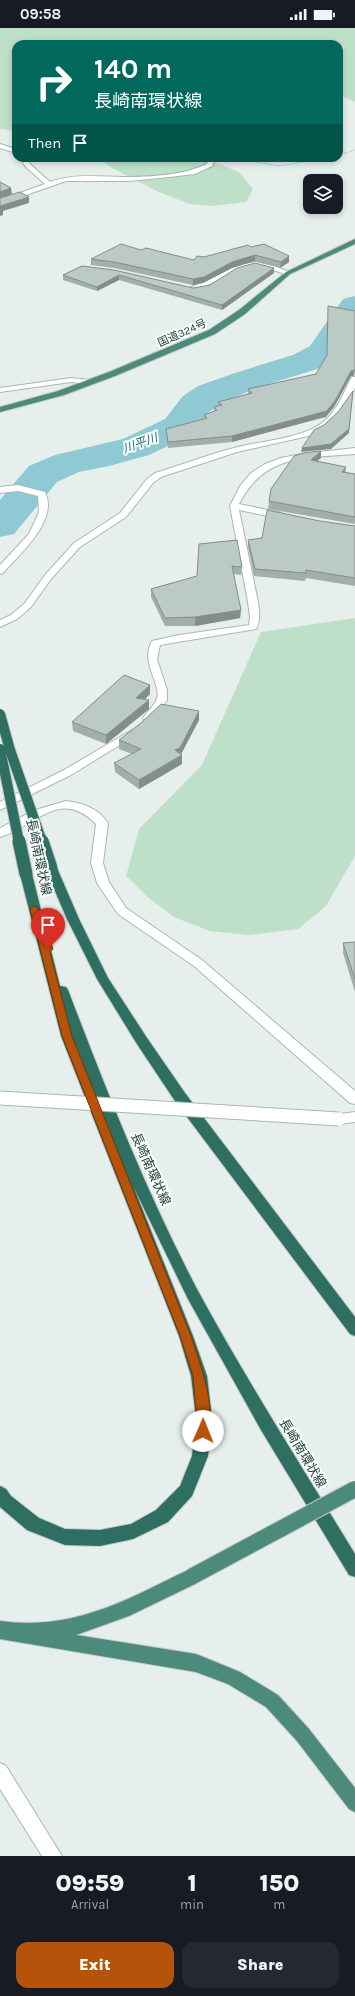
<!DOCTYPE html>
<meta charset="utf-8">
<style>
body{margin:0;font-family:Karla,"Noto Sans JP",sans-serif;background:#242831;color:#f1f3f6;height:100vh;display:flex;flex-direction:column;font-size:15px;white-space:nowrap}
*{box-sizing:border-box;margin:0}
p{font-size:13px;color:#9ea1a6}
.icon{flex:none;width:22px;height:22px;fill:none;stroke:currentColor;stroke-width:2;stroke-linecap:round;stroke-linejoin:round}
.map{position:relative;height:1828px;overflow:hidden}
.details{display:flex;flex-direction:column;background:#171b24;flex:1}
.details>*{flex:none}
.hud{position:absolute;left:12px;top:12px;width:331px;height:122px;border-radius:12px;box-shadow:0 2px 6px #0003;background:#00695c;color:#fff;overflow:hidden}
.fabs{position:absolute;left:303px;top:146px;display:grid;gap:8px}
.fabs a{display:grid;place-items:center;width:40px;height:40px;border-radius:8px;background:#171b24;box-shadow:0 2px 6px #0003;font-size:20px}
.pin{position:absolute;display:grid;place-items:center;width:34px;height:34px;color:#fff;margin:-41px -17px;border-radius:50% 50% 50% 0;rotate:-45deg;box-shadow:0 0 4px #0007}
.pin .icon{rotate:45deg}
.me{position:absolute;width:44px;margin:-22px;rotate:1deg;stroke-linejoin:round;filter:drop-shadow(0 0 3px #0008)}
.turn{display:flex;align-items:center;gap:14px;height:84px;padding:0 16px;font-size:18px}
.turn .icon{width:52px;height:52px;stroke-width:2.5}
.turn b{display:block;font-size:28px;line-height:34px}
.then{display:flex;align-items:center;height:38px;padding:0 16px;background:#0003;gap:8px;font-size:15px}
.eta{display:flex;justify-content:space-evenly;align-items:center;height:68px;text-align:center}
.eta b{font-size:24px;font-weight:800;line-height:28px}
.action{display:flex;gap:8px;margin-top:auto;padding:8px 16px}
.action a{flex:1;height:46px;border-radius:12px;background:#b45309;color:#fff;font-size:16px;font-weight:800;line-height:46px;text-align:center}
.action a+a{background:#242831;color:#f1f3f6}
.status{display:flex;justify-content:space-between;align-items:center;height:28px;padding:0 20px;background:#171b24;direction:ltr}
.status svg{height:11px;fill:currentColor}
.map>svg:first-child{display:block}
.green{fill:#bfe0c8}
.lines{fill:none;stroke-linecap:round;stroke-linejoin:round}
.river{fill:#8ec9d4;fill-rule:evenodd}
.minor-casing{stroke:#a8b8b2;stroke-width:2}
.trunk-casing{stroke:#c2cac8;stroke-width:2}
.motorway-casing{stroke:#c2cac8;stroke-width:2}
.path{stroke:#86b3a5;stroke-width:1;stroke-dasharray:1 1.5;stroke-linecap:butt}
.minor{fill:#fff;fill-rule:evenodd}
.trunk{fill:#4c8a7c;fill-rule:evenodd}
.motorway{fill:#2f6f62;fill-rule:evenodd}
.minor-bridge-casing{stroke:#a8b8b2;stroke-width:15;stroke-linecap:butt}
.trunk-bridge-casing{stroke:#c2cac8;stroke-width:18;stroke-linecap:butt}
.motorway-bridge-far1-casing{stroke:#c2cac8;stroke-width:12;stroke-linecap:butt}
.motorway-bridge-casing{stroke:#c2cac8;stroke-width:15;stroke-linecap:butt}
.minor-bridge{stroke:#fff;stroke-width:13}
.trunk-bridge{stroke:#4c8a7c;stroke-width:16}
.motorway-bridge-far1{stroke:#2f6f62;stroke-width:10}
.motorway-bridge{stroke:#2f6f62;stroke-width:13}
.wall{fill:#a1aea9}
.shaded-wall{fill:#838d89}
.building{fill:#bbcac4;stroke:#838d89}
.route{fill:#b45309;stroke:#753606}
.labels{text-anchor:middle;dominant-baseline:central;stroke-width:4;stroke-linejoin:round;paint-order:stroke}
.far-street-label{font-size:11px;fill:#24423a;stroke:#f7fbf9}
.far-water-label{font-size:12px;font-style:italic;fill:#1c6f80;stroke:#f7fbf9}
.street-label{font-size:13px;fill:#24423a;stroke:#f7fbf9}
</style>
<div class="status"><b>09:58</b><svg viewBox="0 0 49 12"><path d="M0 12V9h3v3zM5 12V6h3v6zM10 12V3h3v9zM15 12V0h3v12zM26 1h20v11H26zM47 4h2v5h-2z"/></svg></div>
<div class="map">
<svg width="355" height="1828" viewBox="0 0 355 1828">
<rect width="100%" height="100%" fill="#e6efeb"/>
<g class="green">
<polygon points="0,0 355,0 355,74 339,67 339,16 16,16 16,103 0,101"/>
<polygon points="98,130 204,130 239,144 253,161 246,174 212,178 189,176 157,163 114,141"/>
<polygon points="355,590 355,828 326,878 298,901 249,907 210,903 174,889 149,870 126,848 139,801 202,737 261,604"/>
</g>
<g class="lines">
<polygon class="river" points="355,268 355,302 334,332 317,341 259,359 224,374 209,384 191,407 149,427 109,438 79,444 57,454 14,506 0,509 0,472 29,438 55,427 123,411 165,391 183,368 198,358 235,345 293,327 310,318 343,271"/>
<g class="minor-casing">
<g id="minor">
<polygon points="0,116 16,121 16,125 0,120"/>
<path d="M21 130H27L30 136 50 154C75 145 100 149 126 149 152 149 184 147 207 136L209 130H215L212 138 195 146 160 150 128 153H66L0 176V172L45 156 25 138Z"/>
<path d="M255 234 274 238 292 245 288 247C277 244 266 238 255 238 235 238 213 258 192 263L188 261 236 238Z"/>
<path d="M352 349H355V360L350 369 337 388 323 401 308 408 237 424 161 449 153 455 126 489 80 519 51 551 31 579 17 591 0 599V592L11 587 25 575 45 547 74 515 120 485 147 451 155 445C181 437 207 427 234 420 260 413 300 411 322 395 337 384 343 365 352 349Z"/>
<polygon points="71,350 90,352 94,354 90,356 71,354 0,364 0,360"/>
<path d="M355 420V426C306 430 264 426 239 476L282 485 286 488 282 491 239 482 258 574C259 583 261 592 256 601L160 617 157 631 167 662V672L152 692H144L143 690C147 684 153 679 156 673 164 658 139 635 152 613L179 607 249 597 250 589 248 574 230 478 240 458 251 445 265 436 281 430 301 426Z"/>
<path d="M18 457 45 464C59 492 20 526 3 545L0 546V537L29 506 39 484 38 468 18 463 0 465V459Z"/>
<polygon points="132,702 136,703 137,705 136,707 71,747 0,782 0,774 64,742"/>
<path d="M66 773C83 775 98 780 108 795L103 835 109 854 126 880 202 932 355 1063V1076L350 1075 194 938 118 886 97 855 91 835 96 796C59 759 36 799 0 809V800L35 782Z"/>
<polygon points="355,1084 355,1094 339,1096 334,1095 332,1091 334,1087"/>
<polygon points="0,1735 6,1738 62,1828 42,1828 0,1761"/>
</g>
</g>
<g class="trunk-casing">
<g id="trunk">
<polygon points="355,211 355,216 290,246 245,286 215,306 115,348 64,367 0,384 0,379 58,363 109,344 209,302 239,282 286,244"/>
<path d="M191 1541 197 1543 199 1549 197 1555 129 1588 76 1607 196 1626 240 1644 278 1667 309 1701 355 1760V1784L349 1781 297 1713 266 1679 228 1656 196 1644 0 1611V1593C52 1600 94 1587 141 1565 158 1557 174 1548 191 1541Z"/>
</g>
</g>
<g class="motorway-casing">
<g id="motorway">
<polygon points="51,836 57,840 79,891 108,950 147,1010 185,1065 355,1289 355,1308 350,1306 175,1073 137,1016 97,951 67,891 45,840"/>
<path d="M26 842 32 846 60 958 66 959 68 962C107 1064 147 1166 198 1263 247 1353 302 1439 355 1526V1549L349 1547 261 1402 188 1271 134 1160 193 1308 207 1348 212 1390 208 1428 192 1468 168 1494 133 1511 100 1518 65 1517 27 1502 0 1479V1458L6 1461 11 1468 39 1490 65 1501 100 1502 131 1496 156 1482 180 1458 192 1428 196 1390 191 1348 179 1308 61 1008 20 846Z"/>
</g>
</g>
<g class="path">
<polyline points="339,127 355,122"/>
<polyline points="229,133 242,132 280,138 324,130"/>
</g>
<use href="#minor" class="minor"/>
<use href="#trunk" class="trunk"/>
<use href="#motorway" class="motorway"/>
<g class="minor-bridge-casing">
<polyline id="minor-bridge" points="0,1070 339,1091"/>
</g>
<g class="trunk-bridge-casing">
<polyline id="trunk-bridge" points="191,1549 355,1461"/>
</g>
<g class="motorway-bridge-far1-casing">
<g id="motorway-bridge-far1">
<polyline points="0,686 10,722 42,814"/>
<polyline points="0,721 19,814"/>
</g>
</g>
<g class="motorway-bridge-casing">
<g id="motorway-bridge">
<polyline points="19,813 26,846"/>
<polyline points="42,813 51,840"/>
</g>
</g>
<use href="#minor-bridge" class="minor-bridge"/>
<use href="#trunk-bridge" class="trunk-bridge"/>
<use href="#motorway-bridge-far1" class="motorway-bridge-far1"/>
<use href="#motorway-bridge" class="motorway-bridge"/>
</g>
<g class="wall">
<polygon points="251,219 289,234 280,240 255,233 232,240 203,255 193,257 114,240 91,237 91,231 141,222 194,232 204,229"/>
<polygon points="82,238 193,260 274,245 222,282 119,252 97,263 63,252 63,247"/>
<polygon points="355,339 354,348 351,348 334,379 325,390 325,389 232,414 168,420 166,406 166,401 204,391 204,387 214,383 214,379 218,378 218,374 248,366 248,361"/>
<polygon points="321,430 317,433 345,444 355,446 355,496 268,481 269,473"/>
<polygon points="320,493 355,498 355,558 306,550 305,553 254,548 248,519 248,512 262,510"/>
<polygon points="199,516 242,539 241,547 233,546 241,582 240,590 195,598 165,598 151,569 151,561 197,548"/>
<polygon points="150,657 150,666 144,672 149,681 106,716 73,703 72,694"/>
<polygon points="199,683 199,692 181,726 182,736 139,761 115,744 114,735 132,726 119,721 119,712"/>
<polygon points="355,914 355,964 343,925 343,915"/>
</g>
<g class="shaded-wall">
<polygon points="11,160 12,166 0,171 0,164"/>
<polygon points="29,169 29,175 3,183 3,187 0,188 0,178"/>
<polygon points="255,227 255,233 232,240 203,255 193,257 193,251 232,234"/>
<polygon points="289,228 289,234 280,240 281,234"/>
<polygon points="274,240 274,245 222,282 222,277"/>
<polygon points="119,247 119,252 97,263 97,259"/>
<polygon points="355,338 354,348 351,348 334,379 325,390 325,389 232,414 232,408 351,343"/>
<polygon points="353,363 349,405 331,421 301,424 302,420 331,416"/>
<polygon points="321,423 321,430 310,439 311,432"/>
<polygon points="346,439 345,446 342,444"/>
<polygon points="241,582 240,590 195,598 195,589"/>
<polygon points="150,657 150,666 136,679 136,670"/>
<polygon points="149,672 149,681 106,716 106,707"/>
<polygon points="199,683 199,692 180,728 175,722"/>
<polygon points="182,727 182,736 139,761 139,752"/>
</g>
<g class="building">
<polygon points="0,154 11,160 0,164"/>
<polygon points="20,164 29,169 0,178 0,170"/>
<polygon points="121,216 141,222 146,220 194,232 197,228 204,229 248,217 251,219 264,216 289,228 281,234 255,227 232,234 204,249 193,251 114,234 91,231"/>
<polygon points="255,235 274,240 222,277 119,247 97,259 63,247 82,238 114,242 193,260 210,257 237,240"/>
<polygon points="328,278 355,283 355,342 351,343 335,373 325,385 327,383 232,408 168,414 166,401 207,390 204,387 217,382 214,379 222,377 218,374 252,365 248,361 316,346 327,327"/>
<polygon points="353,363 349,401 331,416 302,420 314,402 324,397 338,384"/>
<polygon points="321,423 311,432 346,439 342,444 355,446 355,489 269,473 271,461 294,428 304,425"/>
<polygon points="267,482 320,493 355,498 355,550 306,542 306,545 255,541 248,512 262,510"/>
<polygon points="237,512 242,539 232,538 241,582 195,589 165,590 151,561 197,548 199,516"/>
<polygon points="124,647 150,657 136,670 149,672 106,707 72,694"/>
<polygon points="161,676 199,683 180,720 175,722 182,727 139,752 114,735 141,721 119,712 141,695"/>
<polygon points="355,914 355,951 343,915"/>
</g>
<path class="route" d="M34 878 39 881 53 921 50 924 72 1008 191 1308C199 1332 218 1383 207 1407L203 1408 198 1407 193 1348 180 1308 62 1008 30 881Z"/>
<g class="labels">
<g class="far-street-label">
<text transform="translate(182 305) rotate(-24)">国道324号</text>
</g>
<g class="far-water-label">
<text transform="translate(140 415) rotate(-20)">川平川</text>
</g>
<g class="street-label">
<text transform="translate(39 829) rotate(78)">長崎南環状線</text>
<text transform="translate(151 1141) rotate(66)">長崎南環状線</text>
<text transform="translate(303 1425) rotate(59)">長崎南環状線</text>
</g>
</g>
</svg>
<div class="fabs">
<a><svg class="icon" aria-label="layers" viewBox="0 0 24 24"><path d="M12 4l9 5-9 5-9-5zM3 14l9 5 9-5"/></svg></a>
</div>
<div class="pin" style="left:48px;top:921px;background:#d93025"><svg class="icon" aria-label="arrive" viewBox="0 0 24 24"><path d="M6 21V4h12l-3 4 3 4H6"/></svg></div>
<svg class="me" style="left:203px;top:1403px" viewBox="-20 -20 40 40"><circle r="19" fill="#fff"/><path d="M0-13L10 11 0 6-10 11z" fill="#b45309"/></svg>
<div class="hud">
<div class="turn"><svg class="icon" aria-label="right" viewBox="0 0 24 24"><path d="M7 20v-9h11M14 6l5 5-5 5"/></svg><div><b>140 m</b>長崎南環状線</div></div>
<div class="then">Then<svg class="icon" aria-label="arrive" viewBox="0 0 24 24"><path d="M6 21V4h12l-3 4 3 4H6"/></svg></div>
</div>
</div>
<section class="details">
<div class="eta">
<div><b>09:59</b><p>Arrival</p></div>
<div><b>1</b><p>min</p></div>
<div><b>150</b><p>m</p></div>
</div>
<div class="action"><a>Exit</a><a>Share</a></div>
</section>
